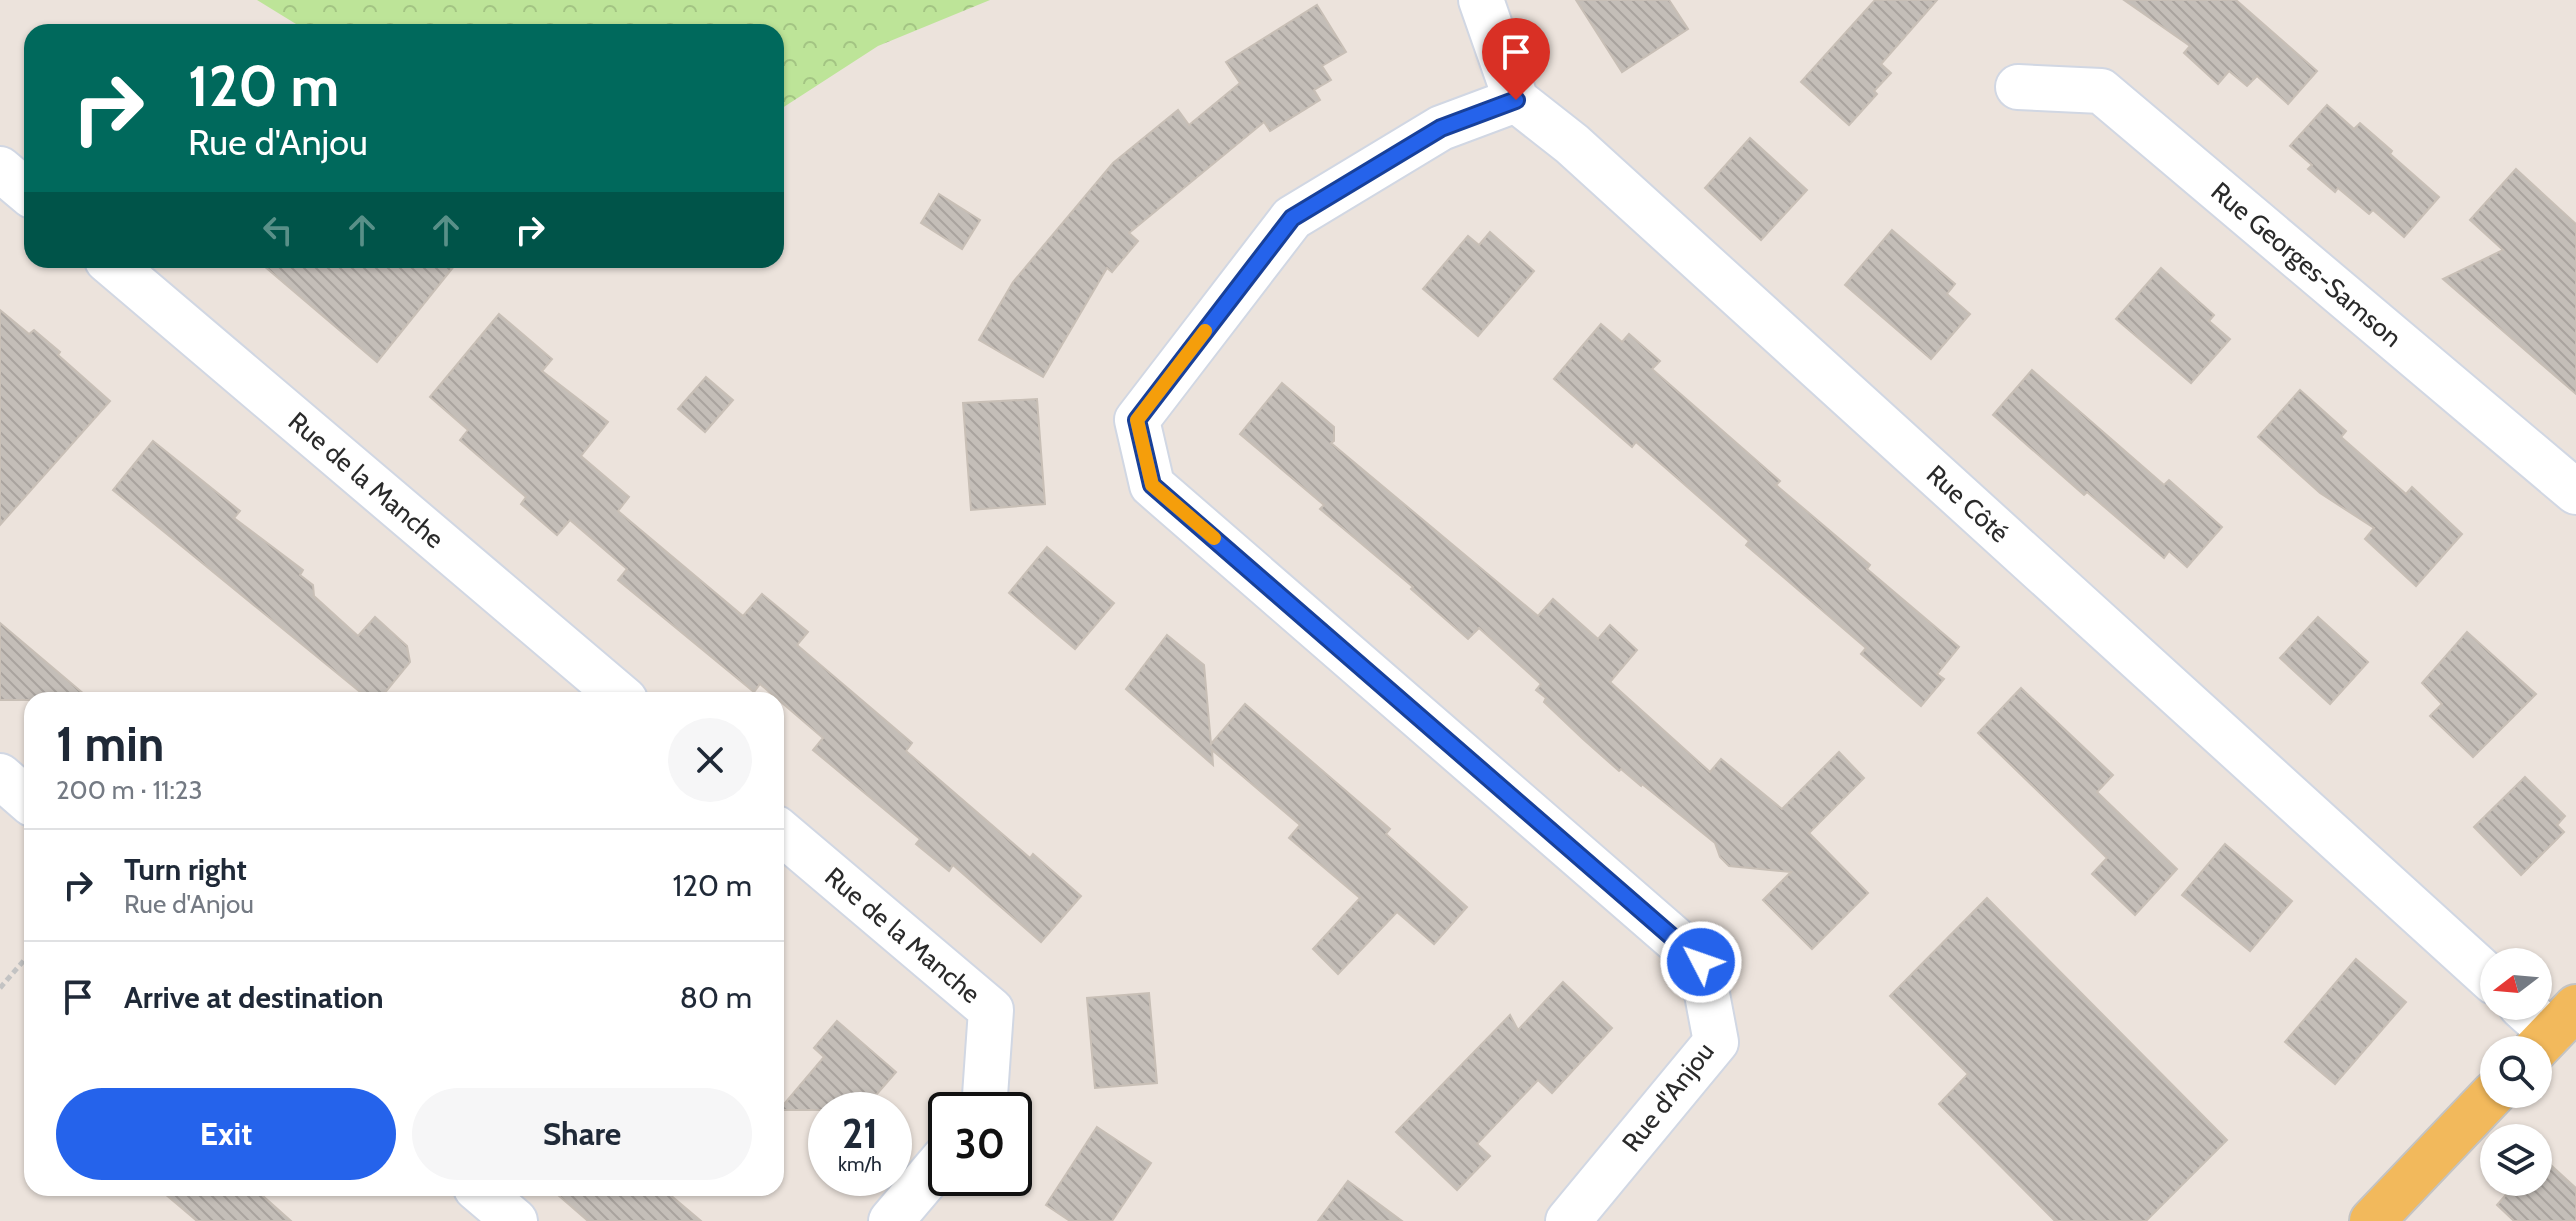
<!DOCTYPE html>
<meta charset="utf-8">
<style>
body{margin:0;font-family:Cabin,sans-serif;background:#f6f6f7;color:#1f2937;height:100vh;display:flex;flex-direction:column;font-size:30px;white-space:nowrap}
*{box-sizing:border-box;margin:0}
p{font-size:26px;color:#747a83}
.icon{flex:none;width:44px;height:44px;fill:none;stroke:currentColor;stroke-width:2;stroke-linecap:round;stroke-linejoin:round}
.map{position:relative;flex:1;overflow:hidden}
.sheet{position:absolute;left:24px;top:692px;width:760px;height:504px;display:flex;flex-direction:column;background:#fff;border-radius:24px;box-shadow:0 2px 6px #0004}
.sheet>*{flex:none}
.guide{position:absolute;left:24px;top:24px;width:760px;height:244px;border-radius:24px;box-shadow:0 2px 6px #0004;background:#00695c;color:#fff;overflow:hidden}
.needle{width:52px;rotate:254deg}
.tools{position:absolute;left:2480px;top:948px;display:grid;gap:16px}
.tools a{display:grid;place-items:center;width:72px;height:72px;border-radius:50%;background:#fff;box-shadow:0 2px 6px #0004;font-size:40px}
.speed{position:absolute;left:808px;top:1092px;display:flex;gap:16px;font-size:40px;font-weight:700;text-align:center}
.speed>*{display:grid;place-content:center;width:104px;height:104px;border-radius:50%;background:#fff;box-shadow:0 2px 6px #0004;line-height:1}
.speed small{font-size:20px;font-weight:400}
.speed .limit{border:4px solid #111;border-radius:12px;background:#fff;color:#111}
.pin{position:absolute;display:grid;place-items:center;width:68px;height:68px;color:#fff;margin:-82px -34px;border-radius:50% 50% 50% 0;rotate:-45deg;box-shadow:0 0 8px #0007}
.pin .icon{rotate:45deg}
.me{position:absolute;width:88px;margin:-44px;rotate:311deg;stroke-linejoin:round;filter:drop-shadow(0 0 6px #0008)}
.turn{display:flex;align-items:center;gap:28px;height:168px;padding:0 32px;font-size:36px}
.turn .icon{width:104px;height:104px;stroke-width:2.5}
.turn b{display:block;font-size:56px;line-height:68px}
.lanes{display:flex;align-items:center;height:76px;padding:0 32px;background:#0003;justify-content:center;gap:40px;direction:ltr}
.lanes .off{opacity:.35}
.round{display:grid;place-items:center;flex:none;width:84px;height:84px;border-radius:42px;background:#f6f6f7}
.headline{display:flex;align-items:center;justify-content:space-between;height:136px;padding:0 32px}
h1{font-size:48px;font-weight:700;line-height:60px}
.cta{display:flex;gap:16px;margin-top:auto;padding:16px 32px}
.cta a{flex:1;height:92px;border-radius:48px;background:#2563eb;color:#fff;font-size:32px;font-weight:700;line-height:92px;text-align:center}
.cta a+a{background:#f6f6f7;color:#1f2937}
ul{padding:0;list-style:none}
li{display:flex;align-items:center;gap:24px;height:112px;padding:0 32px;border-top:2px solid #e0e1e3}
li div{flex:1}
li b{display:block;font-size:30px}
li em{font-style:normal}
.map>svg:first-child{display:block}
.forest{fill:url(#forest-crowns)}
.building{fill:url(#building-back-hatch);stroke:#c8bfb6;stroke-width:2}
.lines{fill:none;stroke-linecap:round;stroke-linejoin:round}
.minor-casing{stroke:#d1d7e3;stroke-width:48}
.major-casing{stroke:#c3c3c3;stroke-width:48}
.path{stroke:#c3c3c3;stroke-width:5;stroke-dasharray:6 4;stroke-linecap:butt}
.minor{stroke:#fff;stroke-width:44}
.major{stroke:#f2b95c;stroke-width:44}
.route-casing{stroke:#184099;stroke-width:20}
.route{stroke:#2563eb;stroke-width:14}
.slow{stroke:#f59e0b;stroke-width:14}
.labels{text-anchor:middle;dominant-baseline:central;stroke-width:6;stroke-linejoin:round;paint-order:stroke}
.street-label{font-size:26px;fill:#2a2a2a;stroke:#fff}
</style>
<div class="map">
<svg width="2576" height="1221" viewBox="0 0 2576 1221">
<defs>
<pattern id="forest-crowns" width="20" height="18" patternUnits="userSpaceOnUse" patternTransform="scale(2)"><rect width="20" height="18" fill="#bde498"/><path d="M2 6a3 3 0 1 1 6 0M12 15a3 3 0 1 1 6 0" fill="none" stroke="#a3c483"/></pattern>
<pattern id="building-back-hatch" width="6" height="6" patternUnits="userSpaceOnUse" patternTransform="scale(2)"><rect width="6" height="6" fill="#c4beb8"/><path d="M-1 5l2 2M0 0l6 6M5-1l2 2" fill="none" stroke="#a9a39e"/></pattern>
</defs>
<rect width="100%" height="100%" fill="#ece3dc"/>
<polygon class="forest" points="257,0 990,0 878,46 776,112 776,32 309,32"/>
<g class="building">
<polygon points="1576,0 1669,0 1688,29 1622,72"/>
<polygon points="1875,0 1937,0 1881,64 1891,73 1874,91 1877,94 1849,125 1801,82"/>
<polygon points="2124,0 2236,0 2317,71 2288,104 2257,76 2247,86 2229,71 2218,84 2184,53 2190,46"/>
<polygon points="1317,5 1346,52 1322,66 1331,80 1314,90 1320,100 1270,131 1264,122 1129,233 1138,241 1112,272 1107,268 1043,377 979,340 1013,282 1113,163 1178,110 1189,125 1240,83 1226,62"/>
<polygon points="2327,105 2354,129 2360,123 2392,151 2390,154 2439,197 2404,237 2373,210 2369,214 2338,188 2335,192 2308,169 2312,165 2290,146"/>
<polygon points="1750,138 1807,190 1761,240 1705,188"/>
<polygon points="2516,169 2576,224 2576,394 2443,279 2503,250 2470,220"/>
<polygon points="939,194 980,220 962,249 921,223"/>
<polygon points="1892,230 1955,284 1947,294 1970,314 1931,359 1845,285"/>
<polygon points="1490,232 1534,271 1478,336 1423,289 1468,236 1479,245"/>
<polygon points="257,260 459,260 377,362"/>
<polygon points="2161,268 2214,315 2209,321 2230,339 2191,383 2116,319"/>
<polygon points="0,310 29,334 34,330 60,352 58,355 110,401 0,525"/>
<polygon points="499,314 552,359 542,371 608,422 581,456 629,497 618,511 743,616 762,594 808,632 797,645 912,743 906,751 1030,858 1033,854 1081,896 1041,942 953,865 949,871 916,844 920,839 813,750 823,738 760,684 754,692 618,580 627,569 570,520 557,535 521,504 526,497 460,440 468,430 430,397"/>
<polygon points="1601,324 1622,342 1629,334 1660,361 1652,369 1780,481 1776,485 1870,565 1867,569 1959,647 1937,674 1944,679 1921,706 1861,654 1866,648 1746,545 1749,541 1636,442 1632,447 1554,379"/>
<polygon points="2032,370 2164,485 2169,480 2222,527 2187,567 2169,551 2164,558 2087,492 2084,495 1993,415"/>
<polygon points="706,377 733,400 705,432 678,409"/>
<polygon points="1282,383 1334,427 1334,441 1331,443 1538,616 1553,599 1598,639 1610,625 1637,650 1610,682 1710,772 1721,759 1782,809 1839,752 1864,778 1809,833 1868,893 1812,949 1763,900 1791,872 1729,866 1720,857 1715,843 1642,784 1641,786 1621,769 1619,771 1583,739 1544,702 1546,698 1536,690 1541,684 1479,628 1468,639 1411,589 1413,587 1320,509 1324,505 1240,434"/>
<polygon points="2300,390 2346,431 2341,437 2406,494 2412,487 2462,534 2416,586 2365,539 2374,528 2320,493 2258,437"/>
<polygon points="1037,399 1045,504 971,510 963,403"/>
<polygon points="153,441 240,511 234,518 303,570 300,575 313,585 314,596 358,636 375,617 407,646 410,662 379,700 370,700 113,490"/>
<polygon points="1047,547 1114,603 1075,649 1009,593"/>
<polygon points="2318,617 2368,662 2330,704 2280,658"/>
<polygon points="0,623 91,700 0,700"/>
<polygon points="2467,632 2536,694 2473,757 2430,716 2442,704 2422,683"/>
<polygon points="1167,635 1204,665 1211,744 1245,704 1390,829 1386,834 1467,907 1434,944 1397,912 1338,974 1313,949 1360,898 1289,838 1300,825 1212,750 1213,765 1126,689"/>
<polygon points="2021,688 2113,775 2097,792 2177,869 2135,915 2092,874 2107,858 1978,733"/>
<polygon points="2525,777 2565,816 2557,825 2564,832 2521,875 2474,827"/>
<polygon points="2225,844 2292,901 2250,951 2182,895"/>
<polygon points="1987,898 2227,1140 2146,1221 2055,1221 1939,1104 1968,1074 1890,996"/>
<polygon points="2356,959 2406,1002 2335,1084 2285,1042"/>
<polygon points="1563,982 1612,1028 1552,1093 1538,1080 1477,1144 1490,1156 1457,1190 1396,1132 1510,1015 1518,1030"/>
<polygon points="1149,993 1157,1083 1095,1088 1087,998"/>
<polygon points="837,1021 896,1072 863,1110 779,1110 824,1057 814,1048"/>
<polygon points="1097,1127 1151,1163 1112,1221 1070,1221 1046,1205"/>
<polygon points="2542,1157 2576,1188 2576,1221 2514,1221 2497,1205 2517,1182 2538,1182 2538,1162"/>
<polygon points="1348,1181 1402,1221 1318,1221"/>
<polygon points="158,1188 254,1188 291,1221 197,1221"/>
<polygon points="550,1188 662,1188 701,1221 588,1221"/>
</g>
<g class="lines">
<g class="minor-casing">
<g id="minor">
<path id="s1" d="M1481 0 1516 100 1572 144 2494 982"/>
<path id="s2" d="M2018 87 2101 91 2576 492"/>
<polyline points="1516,100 1441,128 1292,218 1137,420 1152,485 1701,962 1716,1042 1568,1221"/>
<polyline points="0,169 32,196"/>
<path id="s3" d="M107 260 625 700"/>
<polyline points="0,776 32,804"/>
<path id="s4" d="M776 828 991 1010 984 1110"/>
<polyline points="2521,1006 2551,1033"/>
<polyline points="476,1188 515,1221"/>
<polyline points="891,1221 946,1156"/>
</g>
</g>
<g class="major-casing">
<g id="major">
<polyline points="2535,1050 2576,1007"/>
<polyline points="2372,1221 2494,1093"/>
</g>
</g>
<polyline class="path" points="0,988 32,951"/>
<use href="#minor" class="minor"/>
<use href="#major" class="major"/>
</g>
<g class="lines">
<g class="route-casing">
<polyline id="route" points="1516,100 1441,128 1292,218 1137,420 1152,485 1701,962"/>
</g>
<use href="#route" class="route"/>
<polyline class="slow" points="1205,331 1137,420 1152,485 1214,538"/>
</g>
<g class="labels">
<g class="street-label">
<text stroke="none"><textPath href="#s2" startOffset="352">Rue Georges-Samson</textPath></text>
<text stroke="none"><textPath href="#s3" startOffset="340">Rue de la Manche</textPath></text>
<text stroke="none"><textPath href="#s1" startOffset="712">Rue Côté</textPath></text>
<text stroke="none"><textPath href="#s4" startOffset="166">Rue de la Manche</textPath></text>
<text transform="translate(1668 1097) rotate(-52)">Rue d'Anjou</text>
</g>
</g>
</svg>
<div class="tools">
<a><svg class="needle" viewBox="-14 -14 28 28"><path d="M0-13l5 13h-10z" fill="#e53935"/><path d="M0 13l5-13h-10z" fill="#747a83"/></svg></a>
<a><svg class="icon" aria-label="search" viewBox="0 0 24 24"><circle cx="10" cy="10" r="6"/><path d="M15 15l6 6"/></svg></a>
<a><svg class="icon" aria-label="layers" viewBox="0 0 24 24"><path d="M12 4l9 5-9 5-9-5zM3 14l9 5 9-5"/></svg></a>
</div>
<div class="speed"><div>21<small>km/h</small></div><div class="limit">30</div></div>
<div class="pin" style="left:1516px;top:100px;background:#d93025"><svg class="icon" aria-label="arrive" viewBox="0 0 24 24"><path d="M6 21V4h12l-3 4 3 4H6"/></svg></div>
<svg class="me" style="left:1701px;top:962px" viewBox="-20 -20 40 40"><circle r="17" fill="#2563eb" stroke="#fff" stroke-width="3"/><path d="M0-11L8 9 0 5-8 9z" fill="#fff"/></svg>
<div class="guide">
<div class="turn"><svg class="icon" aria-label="right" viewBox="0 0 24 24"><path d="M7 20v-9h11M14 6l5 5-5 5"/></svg><div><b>120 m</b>Rue d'Anjou</div></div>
<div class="lanes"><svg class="icon off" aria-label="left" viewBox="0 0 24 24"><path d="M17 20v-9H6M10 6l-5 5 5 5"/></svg><svg class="icon off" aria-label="ahead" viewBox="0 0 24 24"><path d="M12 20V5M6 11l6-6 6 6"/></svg><svg class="icon off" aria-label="ahead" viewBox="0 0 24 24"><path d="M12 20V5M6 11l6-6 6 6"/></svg><svg class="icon" aria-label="right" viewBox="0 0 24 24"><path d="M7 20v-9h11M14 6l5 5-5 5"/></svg></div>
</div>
<section class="sheet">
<div class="headline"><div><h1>1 min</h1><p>200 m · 11:23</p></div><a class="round"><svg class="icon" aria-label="close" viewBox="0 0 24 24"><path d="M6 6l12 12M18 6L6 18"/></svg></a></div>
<ul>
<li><svg class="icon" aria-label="right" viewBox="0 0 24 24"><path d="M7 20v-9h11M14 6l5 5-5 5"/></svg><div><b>Turn right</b><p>Rue d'Anjou</p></div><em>120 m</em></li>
<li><svg class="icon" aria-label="arrive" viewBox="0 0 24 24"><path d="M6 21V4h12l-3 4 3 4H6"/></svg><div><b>Arrive at destination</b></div><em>80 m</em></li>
</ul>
<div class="cta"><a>Exit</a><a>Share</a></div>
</section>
</div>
